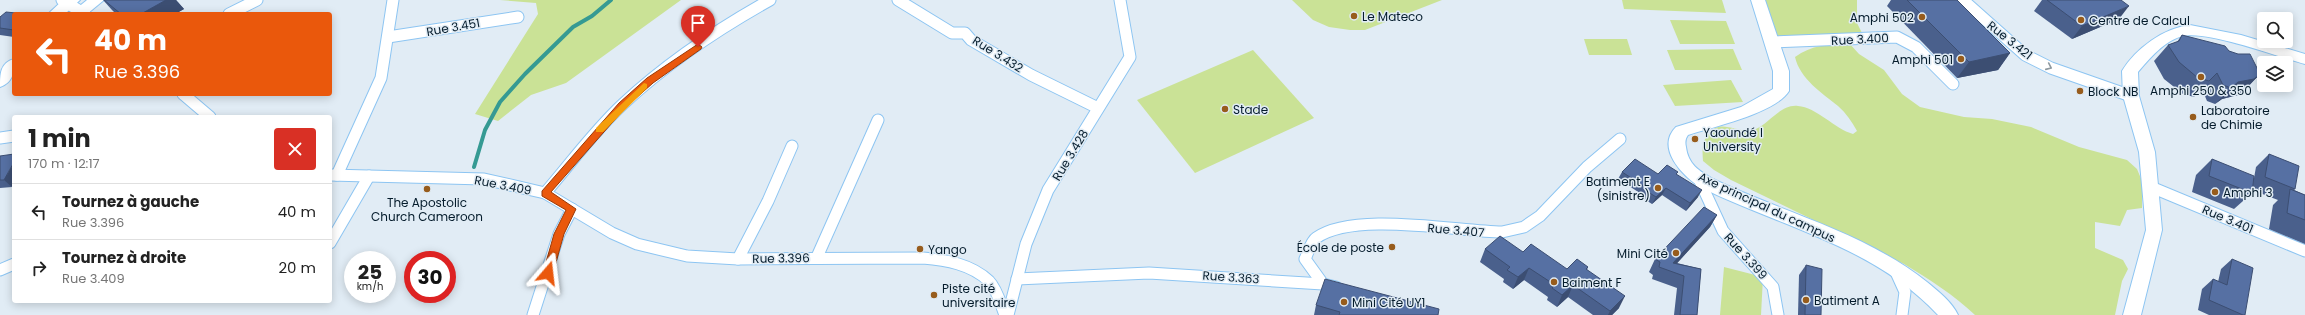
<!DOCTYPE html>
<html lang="fr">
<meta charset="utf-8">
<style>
body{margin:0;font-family:Poppins,sans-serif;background:#f6f6f6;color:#222;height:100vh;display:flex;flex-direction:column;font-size:15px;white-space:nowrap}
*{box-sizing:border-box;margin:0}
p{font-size:13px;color:#767676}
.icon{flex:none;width:22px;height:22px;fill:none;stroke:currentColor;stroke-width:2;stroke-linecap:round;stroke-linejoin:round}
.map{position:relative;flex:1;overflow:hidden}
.sheet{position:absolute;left:12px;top:115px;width:320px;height:188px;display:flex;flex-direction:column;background:#fff;border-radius:4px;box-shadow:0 2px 10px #0003}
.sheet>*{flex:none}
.guide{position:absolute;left:12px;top:12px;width:320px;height:84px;border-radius:4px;box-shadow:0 2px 10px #0003;background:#ea580c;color:#fff;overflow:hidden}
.fabs{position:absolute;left:2257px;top:12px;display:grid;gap:8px}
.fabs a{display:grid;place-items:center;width:36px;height:36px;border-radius:4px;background:#fff;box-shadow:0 2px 10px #0003;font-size:20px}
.speed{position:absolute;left:344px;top:251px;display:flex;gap:8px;font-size:20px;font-weight:700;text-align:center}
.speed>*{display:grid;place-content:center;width:52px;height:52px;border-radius:50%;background:#fff;box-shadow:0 2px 10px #0003;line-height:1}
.speed small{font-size:10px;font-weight:400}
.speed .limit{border:6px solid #d22;background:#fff;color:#111}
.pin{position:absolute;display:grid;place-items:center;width:34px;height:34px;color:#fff;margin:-41px -17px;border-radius:50% 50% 50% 0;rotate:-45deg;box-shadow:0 0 4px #0007}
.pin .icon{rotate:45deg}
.me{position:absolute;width:44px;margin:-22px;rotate:17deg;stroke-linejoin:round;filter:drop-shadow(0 0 3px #0008)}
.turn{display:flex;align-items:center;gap:14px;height:84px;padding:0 16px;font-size:18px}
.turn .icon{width:52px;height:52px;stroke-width:2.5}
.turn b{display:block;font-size:28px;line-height:34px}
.round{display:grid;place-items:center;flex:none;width:42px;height:42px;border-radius:4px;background:#f6f6f6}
.headline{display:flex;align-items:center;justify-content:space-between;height:68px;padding:0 16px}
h1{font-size:24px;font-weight:700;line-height:30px}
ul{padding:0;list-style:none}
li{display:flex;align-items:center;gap:12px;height:56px;padding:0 16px;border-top:1px solid #e0e0e0}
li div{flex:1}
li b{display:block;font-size:15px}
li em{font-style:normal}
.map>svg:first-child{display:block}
.green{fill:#cae296}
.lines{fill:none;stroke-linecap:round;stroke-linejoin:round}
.stream{stroke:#359a93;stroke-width:4}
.street-casing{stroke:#8dc5f2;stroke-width:13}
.secondary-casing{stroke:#8dc5f2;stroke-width:2}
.street{stroke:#fff;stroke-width:11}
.secondary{fill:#fff;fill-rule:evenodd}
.wall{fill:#4a608c}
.shaded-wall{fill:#3c4e72}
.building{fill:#5670a3;stroke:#3c4e72}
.oneway{stroke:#8e99a0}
.route{fill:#ea580c;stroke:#983908}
.slow{fill:#f59e0b}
.poi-dot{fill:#975c1c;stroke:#e1ecf5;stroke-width:1.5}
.labels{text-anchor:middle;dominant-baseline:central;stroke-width:3;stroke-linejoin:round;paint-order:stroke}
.poi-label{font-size:12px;fill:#051c2c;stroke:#e1ecf5;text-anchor:start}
.street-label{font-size:12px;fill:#051c2c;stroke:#e1ecf5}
</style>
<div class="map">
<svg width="2305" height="315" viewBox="0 0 2305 315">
<rect width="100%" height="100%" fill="#e1ecf5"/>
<g class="green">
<polygon points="500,0 681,0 566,83 531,95 498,121 475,114 538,14 536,3"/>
<polygon points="1292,0 1442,0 1365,30 1350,30 1329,27 1313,20"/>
<polygon points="1622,0 1722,0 1726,13 1624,9"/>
<polygon points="1758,0 1857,0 1857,23 1865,39 1773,42"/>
<polygon points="1670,20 1726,21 1735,44 1680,44"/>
<polygon points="1584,39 1627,39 1632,55 1589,55"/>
<path d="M1849 43 1859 54 1884 70 1902 94 1920 107 1964 117 1992 119 2031 127 2079 147 2127 160 2137 169 2142 181V208L2127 210 2120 226 2095 222V248L2123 260 2128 269 2122 281 2115 315H1975C1954 295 1929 279 1904 264L1731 180 1714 170 1703 161C1702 149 1702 141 1710 132 1722 118 1741 136 1756 129 1771 122 1781 104 1798 106 1816 107 1835 129 1853 134L1857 131C1852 122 1846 113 1838 106 1822 93 1800 79 1795 57 1811 45 1830 44 1849 43Z"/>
<polygon points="1733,49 1742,70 1675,70 1667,50"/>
<polygon points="1253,50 1314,118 1195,173 1137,100"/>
<polygon points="1731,80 1743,102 1675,106 1663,85"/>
<polygon points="1724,267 1763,277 1761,315 1720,315"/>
</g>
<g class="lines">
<polyline class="stream" points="474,167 485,130 500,102 525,74 573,27 592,16 611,0"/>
<g class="street-casing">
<g id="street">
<polyline points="62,0 85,14"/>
<polyline points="898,0 952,33 965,33 971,40 1031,75 1098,108"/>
<polyline points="1963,0 2025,55 2051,68 2131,96"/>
<polyline points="229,14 257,0"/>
<polyline points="388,37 518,17"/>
<polyline points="1773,42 1897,37 1916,47 1953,84"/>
<polyline points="183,94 210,117"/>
<polyline points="0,138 14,136"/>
<path d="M330 175 484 179 545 193 612 233 637 244 687 256 738 259 923 258C946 260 971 264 989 281 997 289 1001 305 1005 315"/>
<polyline points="337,175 381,78 393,0"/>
<polyline points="1698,177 1723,231 1773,287 1778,315"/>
<polyline points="2151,187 2305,251"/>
<path d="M545 193C571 163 594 131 623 104 667 63 718 29 770 0"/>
<polyline points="330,243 369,176"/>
<polyline points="817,257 878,120"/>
<polyline points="738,259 768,201 792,146"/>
<polyline points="0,270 14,264"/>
<polyline points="1895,270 1905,292 1902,315"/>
<polyline points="1017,279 1149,273 1323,284 1336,287"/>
<path d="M1323 284 1305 259C1308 253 1311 241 1316 238 1353 211 1455 231 1502 232L1524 227 1540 216 1587 167 1620 139"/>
<polyline points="533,315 559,234 572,209"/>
<polyline points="1008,315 1026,244 1048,190 1130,57 1120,0"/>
</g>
</g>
<g class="secondary-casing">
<g id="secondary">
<polygon points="63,0 80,0 65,14 48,14"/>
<polygon points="87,0 104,0 87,14 70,14"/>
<path d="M1751 0H1765L1789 71V91C1776 113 1712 127 1688 135 1685 139 1685 143 1686 147 1688 164 1699 171 1713 179 1784 213 1864 232 1927 282 1938 291 1952 302 1958 315H1938C1875 247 1782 227 1702 188 1683 177 1655 148 1676 127L1741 107 1773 89V71Z"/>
<path d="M2190 25 2241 35 2305 54V64C2279 57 2207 30 2183 36 2165 40 2149 59 2138 72L2139 96 2155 152 2162 230 2141 315H2123L2146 230 2139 152 2123 96 2122 71C2136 48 2164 28 2190 25Z"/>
<path d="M14 59C14 71 14 82 0 87 0 74 0 63 14 59Z"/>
</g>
</g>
<use href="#street" class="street"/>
<use href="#secondary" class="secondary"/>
</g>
<g class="wall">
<polygon points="103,0 176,0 184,9 175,14 116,14 112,10"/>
<polygon points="1891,0 1957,0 2010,53 1998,70 1957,78 1887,6"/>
<polygon points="2042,0 2121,0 2119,19 2072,39 2034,11"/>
<polygon points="14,14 14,37 0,35 0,17"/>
<polygon points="2182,35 2229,51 2258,76 2242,93 2238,95 2222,99 2215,104 2207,101 2202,89 2194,97 2183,94 2164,79 2154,61 2168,45 2177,42"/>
<polygon points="2269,154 2295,189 2294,190 2305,195 2305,244 2269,229 2273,205 2278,200 2252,190 2252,193 2234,209 2192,192 2196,175 2212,159 2254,178 2256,167"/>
<polygon points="0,156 12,187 0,188"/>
<polygon points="1622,172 1658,174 1678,172 1676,174 1698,197 1686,211 1662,195 1652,204 1641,197 1643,195 1618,179"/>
<polygon points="1717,215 1710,227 1677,263 1701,269 1697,315 1674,315 1677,288 1652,279 1653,275 1649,272 1655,259"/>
<polygon points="1485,249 1523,252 1567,269 1588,267 1587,270 1619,308 1612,315 1593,315 1568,297 1557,307 1547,300 1548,297 1524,280 1513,289 1503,282 1504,279 1480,262"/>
<polygon points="2232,259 2245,315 2209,315 2198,310 2202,289 2213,279 2218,282 2221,269"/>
<polygon points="1806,265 1821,315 1798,315 1799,275"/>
<polygon points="1316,305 1438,315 1314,315"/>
</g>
<g class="shaded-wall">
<polygon points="166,0 176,0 184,9 175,14 141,14"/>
<polygon points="2129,6 2119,19 2072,39 2082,26"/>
<polygon points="2010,53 1998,70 1957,78 1969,62"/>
<polygon points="2258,76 2242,93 2238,95 2222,99 2215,104 2231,88 2238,82"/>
<polygon points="14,162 14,183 12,187 4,180"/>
<polygon points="1666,188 1662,195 1652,204 1656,197"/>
<polygon points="1702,190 1698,197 1686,211 1690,203"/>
<polygon points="1717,215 1710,227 1670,271 1673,263"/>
<polygon points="1529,268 1524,280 1513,289 1518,277"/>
<polygon points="1573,285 1568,297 1557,307 1562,295"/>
<polygon points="1625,296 1619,308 1612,315 1608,315 1610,311"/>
</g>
<g class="building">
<polygon points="104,0 166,0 141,14 135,14 134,13 132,14 121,14"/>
<polygon points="1907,0 1957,0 2010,53 1969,62"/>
<polygon points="2047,0 2121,0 2129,6 2082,26"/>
<polygon points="6,12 26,14 14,14 14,30 0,28 0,17"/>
<polygon points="2182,35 2225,46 2229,51 2238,54 2250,54 2259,72 2258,76 2254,79 2238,82 2231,88 2223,85 2217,73 2209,81 2198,78 2179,62 2168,45 2179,41"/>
<polygon points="14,154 14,162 4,180 0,180 0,156"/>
<polygon points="2269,154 2299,166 2295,189 2265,177"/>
<polygon points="1635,159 1658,174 1667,165 1678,172 1676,174 1702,190 1690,203 1666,188 1656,197 1645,190 1647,188 1622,172"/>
<polygon points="2212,159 2254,176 2252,193 2209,176"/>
<polygon points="2290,189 2305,195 2305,220 2287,213"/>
<polygon points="1704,207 1717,215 1673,263 1701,269 1697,315 1680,315 1684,276 1659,267 1660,262 1655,259"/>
<polygon points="1500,236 1523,252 1531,244 1567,269 1577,259 1588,267 1586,269 1625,296 1610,311 1573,285 1562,295 1552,288 1555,285 1529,268 1518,277 1507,270 1510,267 1485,249"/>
<polygon points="2232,259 2253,268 2245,315 2243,315 2209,300 2213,279 2227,285"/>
<polygon points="1806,265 1822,269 1821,315 1805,315"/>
<polygon points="1325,279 1439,309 1438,315 1339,315 1340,312 1316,305"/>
</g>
<defs><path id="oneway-chevron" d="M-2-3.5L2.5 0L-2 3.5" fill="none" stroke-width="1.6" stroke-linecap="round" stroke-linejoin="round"/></defs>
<use class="oneway" href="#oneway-chevron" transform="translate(2049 67) rotate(24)"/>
<polygon class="route" points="698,44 702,47 701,49 653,83 626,107 551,192 576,209 564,234 553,273 548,277 544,275 543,273 554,234 566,210 542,196 542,191 619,103 647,78"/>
<polygon class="slow" points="644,83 647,84 647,88 603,132 596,132 596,128"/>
<g class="poi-dot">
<circle cx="1354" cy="16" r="4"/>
<circle cx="1922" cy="17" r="4"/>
<circle cx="2081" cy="20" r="4"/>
<circle cx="1961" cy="59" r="4"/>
<circle cx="2201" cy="77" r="4"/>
<circle cx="2080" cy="91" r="4"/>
<circle cx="1225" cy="109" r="4"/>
<circle cx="2193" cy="117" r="4"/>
<circle cx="1695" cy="139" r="4"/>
<circle cx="1658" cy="188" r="4"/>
<circle cx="427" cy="189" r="4"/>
<circle cx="2215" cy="192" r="4"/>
<circle cx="1392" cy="247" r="4"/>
<circle cx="920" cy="249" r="4"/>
<circle cx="1676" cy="253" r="4"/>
<circle cx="1554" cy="282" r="4"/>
<circle cx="934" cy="295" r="4"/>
<circle cx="1806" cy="300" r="4"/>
<circle cx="1344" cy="302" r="4"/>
</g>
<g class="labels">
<g class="poi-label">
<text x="1362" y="16">Le Mateco</text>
<text x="1914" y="17" text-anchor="end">Amphi 502</text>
<text x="2089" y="20">Centre de Calcul</text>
<text x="1953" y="59" text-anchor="end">Amphi 501</text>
<text x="2201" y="90" text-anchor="middle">Amphi 250 &amp; 350</text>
<text x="2088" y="91">Block NB</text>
<text x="1233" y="109">Stade</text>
<text x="2201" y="110">Laboratoire<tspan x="2201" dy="14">de Chimie</tspan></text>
<text x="1703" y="132">Yaoundé I<tspan x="1703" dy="14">University</tspan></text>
<text x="1650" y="181" text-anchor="end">Batiment E<tspan x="1650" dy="14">(sinistre)</tspan></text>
<text x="2223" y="192">Amphi 3</text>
<text x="427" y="202" text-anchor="middle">The Apostolic<tspan x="427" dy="14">Church Cameroon</tspan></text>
<text x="1384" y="247" text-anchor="end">École de poste</text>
<text x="928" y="249">Yango</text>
<text x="1668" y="253" text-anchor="end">Mini Cité</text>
<text x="1562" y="282">Baiment F</text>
<text x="942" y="288">Piste cité<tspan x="942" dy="14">universitaire</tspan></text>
<text x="1814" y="300">Batiment A</text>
<text x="1352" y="302">Mini Cité UY1</text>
</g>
<g class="street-label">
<text transform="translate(453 27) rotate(-10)">Rue 3.451</text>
<text transform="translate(1860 39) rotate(-3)">Rue 3.400</text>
<text transform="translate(2010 40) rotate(38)">Rue 3.421</text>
<text transform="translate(998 54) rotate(32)">Rue 3.432</text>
<text transform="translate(1070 155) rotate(-59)">Rue 3.428</text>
<text transform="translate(503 185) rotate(11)">Rue 3.409</text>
<text transform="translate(1767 207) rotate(25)">Axe principal du campus</text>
<text transform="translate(2228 219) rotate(23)">Rue 3.401</text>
<text transform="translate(1456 230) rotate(5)">Rue 3.407</text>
<text transform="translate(1746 256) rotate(48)">Rue 3.399</text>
<text transform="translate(781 258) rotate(-1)">Rue 3.396</text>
<text transform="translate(1231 277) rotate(4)">Rue 3.363</text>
</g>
</g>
</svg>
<div class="fabs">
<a><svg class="icon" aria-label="search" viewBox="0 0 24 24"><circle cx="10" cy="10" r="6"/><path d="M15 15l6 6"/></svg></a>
<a><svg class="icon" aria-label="layers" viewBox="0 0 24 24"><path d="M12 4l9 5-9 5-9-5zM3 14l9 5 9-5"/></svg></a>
</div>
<div class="speed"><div>25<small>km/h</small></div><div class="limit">30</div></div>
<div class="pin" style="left:698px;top:47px;background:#d93025"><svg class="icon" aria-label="arrive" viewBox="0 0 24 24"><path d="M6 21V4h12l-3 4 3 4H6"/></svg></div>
<svg class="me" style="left:548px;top:273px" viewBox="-20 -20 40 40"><path d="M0-17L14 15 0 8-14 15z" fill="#ea580c" stroke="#fff" stroke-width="4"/></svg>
<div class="guide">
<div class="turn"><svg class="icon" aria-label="left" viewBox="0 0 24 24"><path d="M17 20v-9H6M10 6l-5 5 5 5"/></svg><div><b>40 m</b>Rue 3.396</div></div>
</div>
<section class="sheet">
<div class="headline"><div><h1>1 min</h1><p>170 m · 12:17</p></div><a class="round" style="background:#d93025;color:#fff"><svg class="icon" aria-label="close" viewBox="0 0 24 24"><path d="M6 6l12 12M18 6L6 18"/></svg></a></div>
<ul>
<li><svg class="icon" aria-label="left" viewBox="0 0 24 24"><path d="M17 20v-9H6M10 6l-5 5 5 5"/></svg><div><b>Tournez à gauche</b><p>Rue 3.396</p></div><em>40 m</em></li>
<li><svg class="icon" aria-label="right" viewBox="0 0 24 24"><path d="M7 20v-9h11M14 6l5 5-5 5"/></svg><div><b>Tournez à droite</b><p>Rue 3.409</p></div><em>20 m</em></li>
</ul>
</section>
</div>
